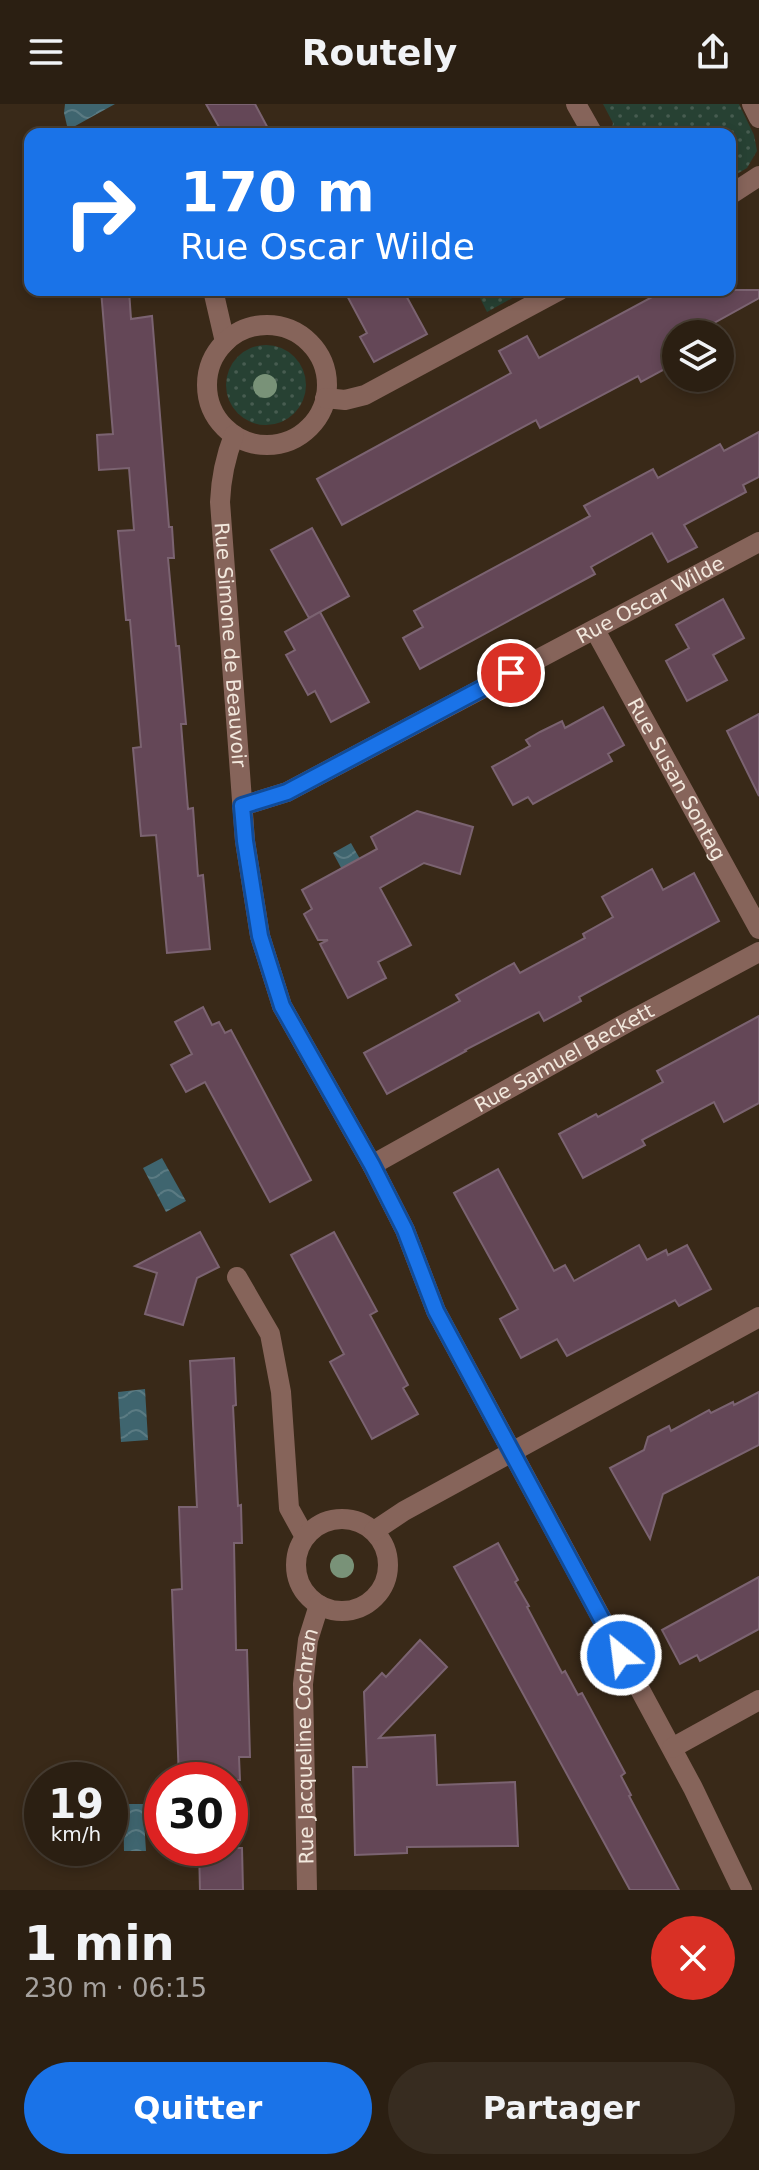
<!DOCTYPE html>
<html lang="fr">
<meta charset="utf-8">
<style>
body{margin:0;font-family:"DejaVu Sans",sans-serif;background:#372c20;color:#f1f3f6;height:100vh;display:flex;flex-direction:column;font-size:30px;white-space:nowrap}
*{box-sizing:border-box;margin:0}
p{font-size:26px;color:#a6a29f}
.icon{flex:none;width:44px;height:44px;fill:none;stroke:currentColor;stroke-width:2;stroke-linecap:round;stroke-linejoin:round}
.map{position:relative;height:1786px;overflow:hidden}
.drawer{display:flex;flex-direction:column;background:#2b1f12;flex:1}
.drawer>*{flex:none}
.guide{position:absolute;left:24px;top:24px;width:712px;height:168px;border-radius:16px;box-shadow:0 4px 12px #0003,0 0 0 2px #473d32;background:#1a73e8;color:#fff;overflow:hidden}
.controls{position:absolute;left:662px;top:216px;display:grid;gap:16px}
.controls a{display:grid;place-items:center;width:72px;height:72px;border-radius:50%;background:#2b1f12;box-shadow:0 4px 12px #0003,0 0 0 2px #473d32;font-size:40px}
.speed{position:absolute;left:24px;top:1658px;display:flex;gap:16px;font-size:40px;font-weight:700;text-align:center}
.speed>*{display:grid;place-content:center;width:104px;height:104px;border-radius:50%;background:#2b1f12;box-shadow:0 4px 12px #0003,0 0 0 2px #473d32;line-height:1}
.speed small{font-size:20px;font-weight:400}
.speed .limit{border:12px solid #d22;background:#fff;color:#111}
.pin{position:absolute;display:grid;place-items:center;width:68px;height:68px;color:#fff;margin:-34px;border:4px solid #fff;border-radius:50%;box-shadow:0 2px 8px #0007}
.me{position:absolute;width:88px;margin:-44px;rotate:331deg;stroke-linejoin:round;filter:drop-shadow(0 0 6px #0008)}
.turn{display:flex;align-items:center;gap:28px;height:168px;padding:0 24px;font-size:36px}
.turn .icon{width:104px;height:104px;stroke-width:2.5}
.turn b{display:block;font-size:56px;line-height:68px}
.round{display:grid;place-items:center;flex:none;width:84px;height:84px;border-radius:42px;background:#372c20}
.head{display:flex;align-items:center;justify-content:space-between;height:136px;padding:0 24px}
h1{font-size:48px;font-weight:700;line-height:60px}
.primary-button{display:flex;gap:16px;margin-top:auto;padding:16px 24px}
.primary-button a{flex:1;height:92px;border-radius:48px;background:#1a73e8;color:#fff;font-size:32px;font-weight:700;line-height:92px;text-align:center}
.primary-button a+a{background:#372c20;color:#f1f3f6}
header{display:flex;justify-content:space-between;align-items:center;height:104px;padding:0 24px;background:#2b1f12;font-size:36px;font-weight:700}
.map>svg:first-child{display:block}
.grass{fill:url(#grass-dots)}
.water{fill:url(#water-waves)}
.building{fill:#644757;stroke:#7b6371;stroke-width:2}
.lines{fill:none;stroke-linecap:round;stroke-linejoin:round}
.minor{stroke:#86645a;stroke-width:20}
.tree{fill:#799278}
.route-casing{stroke:#114b97;stroke-width:20}
.route{stroke:#1a73e8;stroke-width:14}
.labels{text-anchor:middle;dominant-baseline:central;stroke-width:6;stroke-linejoin:round;paint-order:stroke}
.street-label{font-size:20px;fill:#f2e8dd;stroke:#392918}
</style>
<header><svg class="icon" aria-label="menu" viewBox="0 0 24 24"><path d="M4 6h16M4 12h16M4 18h16"/></svg>Routely<svg class="icon" aria-label="share" viewBox="0 0 24 24"><path d="M12 15V3M7 8l5-5 5 5M5 13v7h14v-7"/></svg></header>
<div class="map">
<svg width="759" height="1786" viewBox="0 0 759 1786">
<defs>
<pattern id="grass-dots" width="8" height="8" patternUnits="userSpaceOnUse" patternTransform="scale(2)"><rect width="8" height="8" fill="#274133"/><path d="M2 2h.1M6 6h.1" fill="none" stroke="#475c50" stroke-width="1.8" stroke-linecap="round"/></pattern>
<pattern id="water-waves" width="16" height="10" patternUnits="userSpaceOnUse" patternTransform="scale(2)"><rect width="16" height="10" fill="#3f656f"/><path d="M0 5q4-4 8 0t8 0" fill="none" stroke="#5b7b83"/></pattern>
</defs>
<rect width="100%" height="100%" fill="#392918"/>
<g class="grass">
<polygon points="603,0 739,0 754,31 757,47 747,64 730,74 730,30 611,30 613,19"/>
<polygon points="476,186 527,186 487,208"/>
<circle cx="266" cy="281" r="40"/>
</g>
<g class="water">
<polygon points="65,0 115,0 68,26 64,9"/>
<polygon points="351,739 377,785 358,795 333,749"/>
<polygon points="162,1054 186,1097 166,1108 143,1064"/>
<polygon points="145,1285 148,1336 121,1338 118,1288"/>
<polygon points="123,1700 143,1700 146,1747 124,1747"/>
</g>
<g class="building">
<polygon points="206,0 255,0 271,30 223,30"/>
<polygon points="101,186 129,186 131,215 152,212 169,423 172,423 174,454 168,454 176,542 179,542 186,620 181,620 188,705 193,704 198,772 203,771 210,845 167,849 156,731 141,732 133,644 141,643 130,516 126,516 118,427 134,426 129,364 99,366 97,331 113,330"/>
<polygon points="344,186 403,186 427,230 374,258 360,233 367,229"/>
<polygon points="665,186 759,186 759,194 694,230 676,230 676,259 641,278 638,272 540,324 536,316 342,421 317,375 511,269 499,247 527,232 539,254"/>
<polygon points="759,328 759,373 743,381 746,388 684,421 697,443 668,458 652,429 591,463 595,470 420,565 403,534 423,523 414,507 590,412 584,402 653,365 658,374 720,340 724,347"/>
<polygon points="312,424 349,492 309,514 271,446"/>
<polygon points="723,495 744,534 713,551 727,576 687,597 666,557 689,544 676,521"/>
<polygon points="320,508 369,598 331,618 315,587 308,591 286,551 295,546 285,528"/>
<polygon points="603,603 624,641 608,650 612,657 533,700 528,693 513,701 492,663 530,642 526,636 540,628 562,617 565,624"/>
<polygon points="759,610 759,692 727,627"/>
<polygon points="417,707 473,723 460,770 424,759 380,784 411,841 378,858 386,874 348,894 320,840 328,836 318,836 304,810 312,805 302,786 377,745 371,733"/>
<polygon points="652,765 663,786 694,769 719,817 579,893 581,897 544,917 539,908 465,946 466,947 387,990 364,949 460,897 456,891 514,859 520,869 585,834 583,830 613,813 602,793"/>
<polygon points="203,903 212,921 219,918 225,929 231,926 311,1076 270,1098 205,978 186,988 171,961 192,950 175,918"/>
<polygon points="759,912 759,999 724,1018 714,998 642,1036 645,1041 583,1074 559,1030 596,1010 598,1013 663,978 657,967"/>
<polygon points="498,1065 554,1167 565,1161 574,1177 639,1141 647,1156 666,1146 668,1151 687,1141 711,1185 679,1202 675,1196 567,1252 557,1235 521,1254 500,1215 518,1205 454,1089"/>
<polygon points="200,1128 219,1163 197,1174 183,1221 145,1210 157,1169 135,1162"/>
<polygon points="334,1128 377,1207 370,1211 408,1281 403,1284 418,1310 372,1335 330,1258 344,1250 291,1151"/>
<polygon points="234,1254 236,1301 233,1302 238,1402 241,1401 242,1439 234,1439 236,1546 247,1546 250,1653 239,1653 240,1676 179,1676 172,1486 182,1485 179,1403 197,1403 190,1257"/>
<polygon points="759,1288 759,1341 663,1390 650,1435 610,1364 644,1346 648,1333 669,1322 671,1327 709,1306 711,1309 733,1298 734,1301"/>
<polygon points="498,1439 518,1476 515,1478 529,1502 527,1503 562,1569 565,1567 578,1591 582,1589 625,1669 621,1672 631,1691 629,1692 679,1786 630,1786 454,1463"/>
<polygon points="759,1473 759,1525 700,1557 697,1551 680,1560 662,1526"/>
<polygon points="420,1536 447,1563 379,1634 435,1631 437,1681 515,1678 518,1742 407,1743 407,1749 355,1751 353,1663 367,1663 364,1588 382,1569 386,1573"/>
<polygon points="199,1744 242,1744 243,1786 200,1786"/>
</g>
<g class="lines">
<g class="minor">
<polyline points="576,0 593,30"/>
<polyline points="752,0 759,14"/>
<polyline points="730,91 759,72"/>
<polyline points="213,186 225,238"/>
<circle cx="267" cy="281" r="60"/>
<polyline points="325,294 345,296 365,291 560,186"/>
<path id="s1" d="M234 331C225 354 221 373 220 398L245 737 260 832 282 902 372 1061 405 1126 436 1207 693 1684 742 1786"/>
<path id="s2" d="M595 526 759 825"/>
<path id="s3" d="M242 702 287 688 759 438"/>
<path id="s4" d="M372 1061 628 918 759 848"/>
<polyline points="237,1173 270,1230 281,1288 289,1404 305,1433"/>
<circle cx="342" cy="1461" r="46"/>
<polyline points="374,1427 404,1407 759,1213"/>
<polyline points="672,1644 759,1596"/>
<path id="s5" d="M307 1786 303 1580 308 1536 319 1501"/>
</g>
</g>
<g class="tree">
<circle cx="265" cy="282" r="12"/>
<circle cx="342" cy="1462" r="12"/>
</g>
<g class="lines">
<g class="route-casing">
<polyline id="route" points="511,569 287,688 242,702 245,737 260,832 282,902 372,1061 405,1126 436,1207 621,1551"/>
</g>
<use href="#route" class="route"/>
</g>
<g class="labels">
<g class="street-label">
<text stroke="none"><textPath href="#s3" startOffset="458">Rue Oscar Wilde</textPath></text>
<text stroke="none"><textPath href="#s1" startOffset="212">Rue Simone de Beauvoir</textPath></text>
<text stroke="none"><textPath href="#s2" startOffset="170">Rue Susan Sontag</textPath></text>
<text stroke="none"><textPath href="#s4" startOffset="220">Rue Samuel Beckett</textPath></text>
<text stroke="none"><textPath href="#s5" startOffset="144">Rue Jacqueline Cochran</textPath></text>
</g>
</g>
</svg>
<div class="controls">
<a><svg class="icon" aria-label="layers" viewBox="0 0 24 24"><path d="M12 4l9 5-9 5-9-5zM3 14l9 5 9-5"/></svg></a>
</div>
<div class="speed"><div>19<small>km/h</small></div><div class="limit">30</div></div>
<div class="pin" style="left:511px;top:569px;background:#d93025"><svg class="icon" aria-label="arrive" viewBox="0 0 24 24"><path d="M6 21V4h12l-3 4 3 4H6"/></svg></div>
<svg class="me" style="left:621px;top:1551px" viewBox="-20 -20 40 40"><circle r="17" fill="#1a73e8" stroke="#fff" stroke-width="3"/><path d="M0-11L8 9 0 5-8 9z" fill="#fff"/></svg>
<div class="guide">
<div class="turn"><svg class="icon" aria-label="right" viewBox="0 0 24 24"><path d="M7 20v-9h11M14 6l5 5-5 5"/></svg><div><b>170 m</b>Rue Oscar Wilde</div></div>
</div>
</div>
<section class="drawer">
<div class="head"><div><h1>1 min</h1><p>230 m · 06:15</p></div><a class="round" style="background:#d93025;color:#fff"><svg class="icon" aria-label="close" viewBox="0 0 24 24"><path d="M6 6l12 12M18 6L6 18"/></svg></a></div>
<div class="primary-button"><a>Quitter</a><a>Partager</a></div>
</section>
